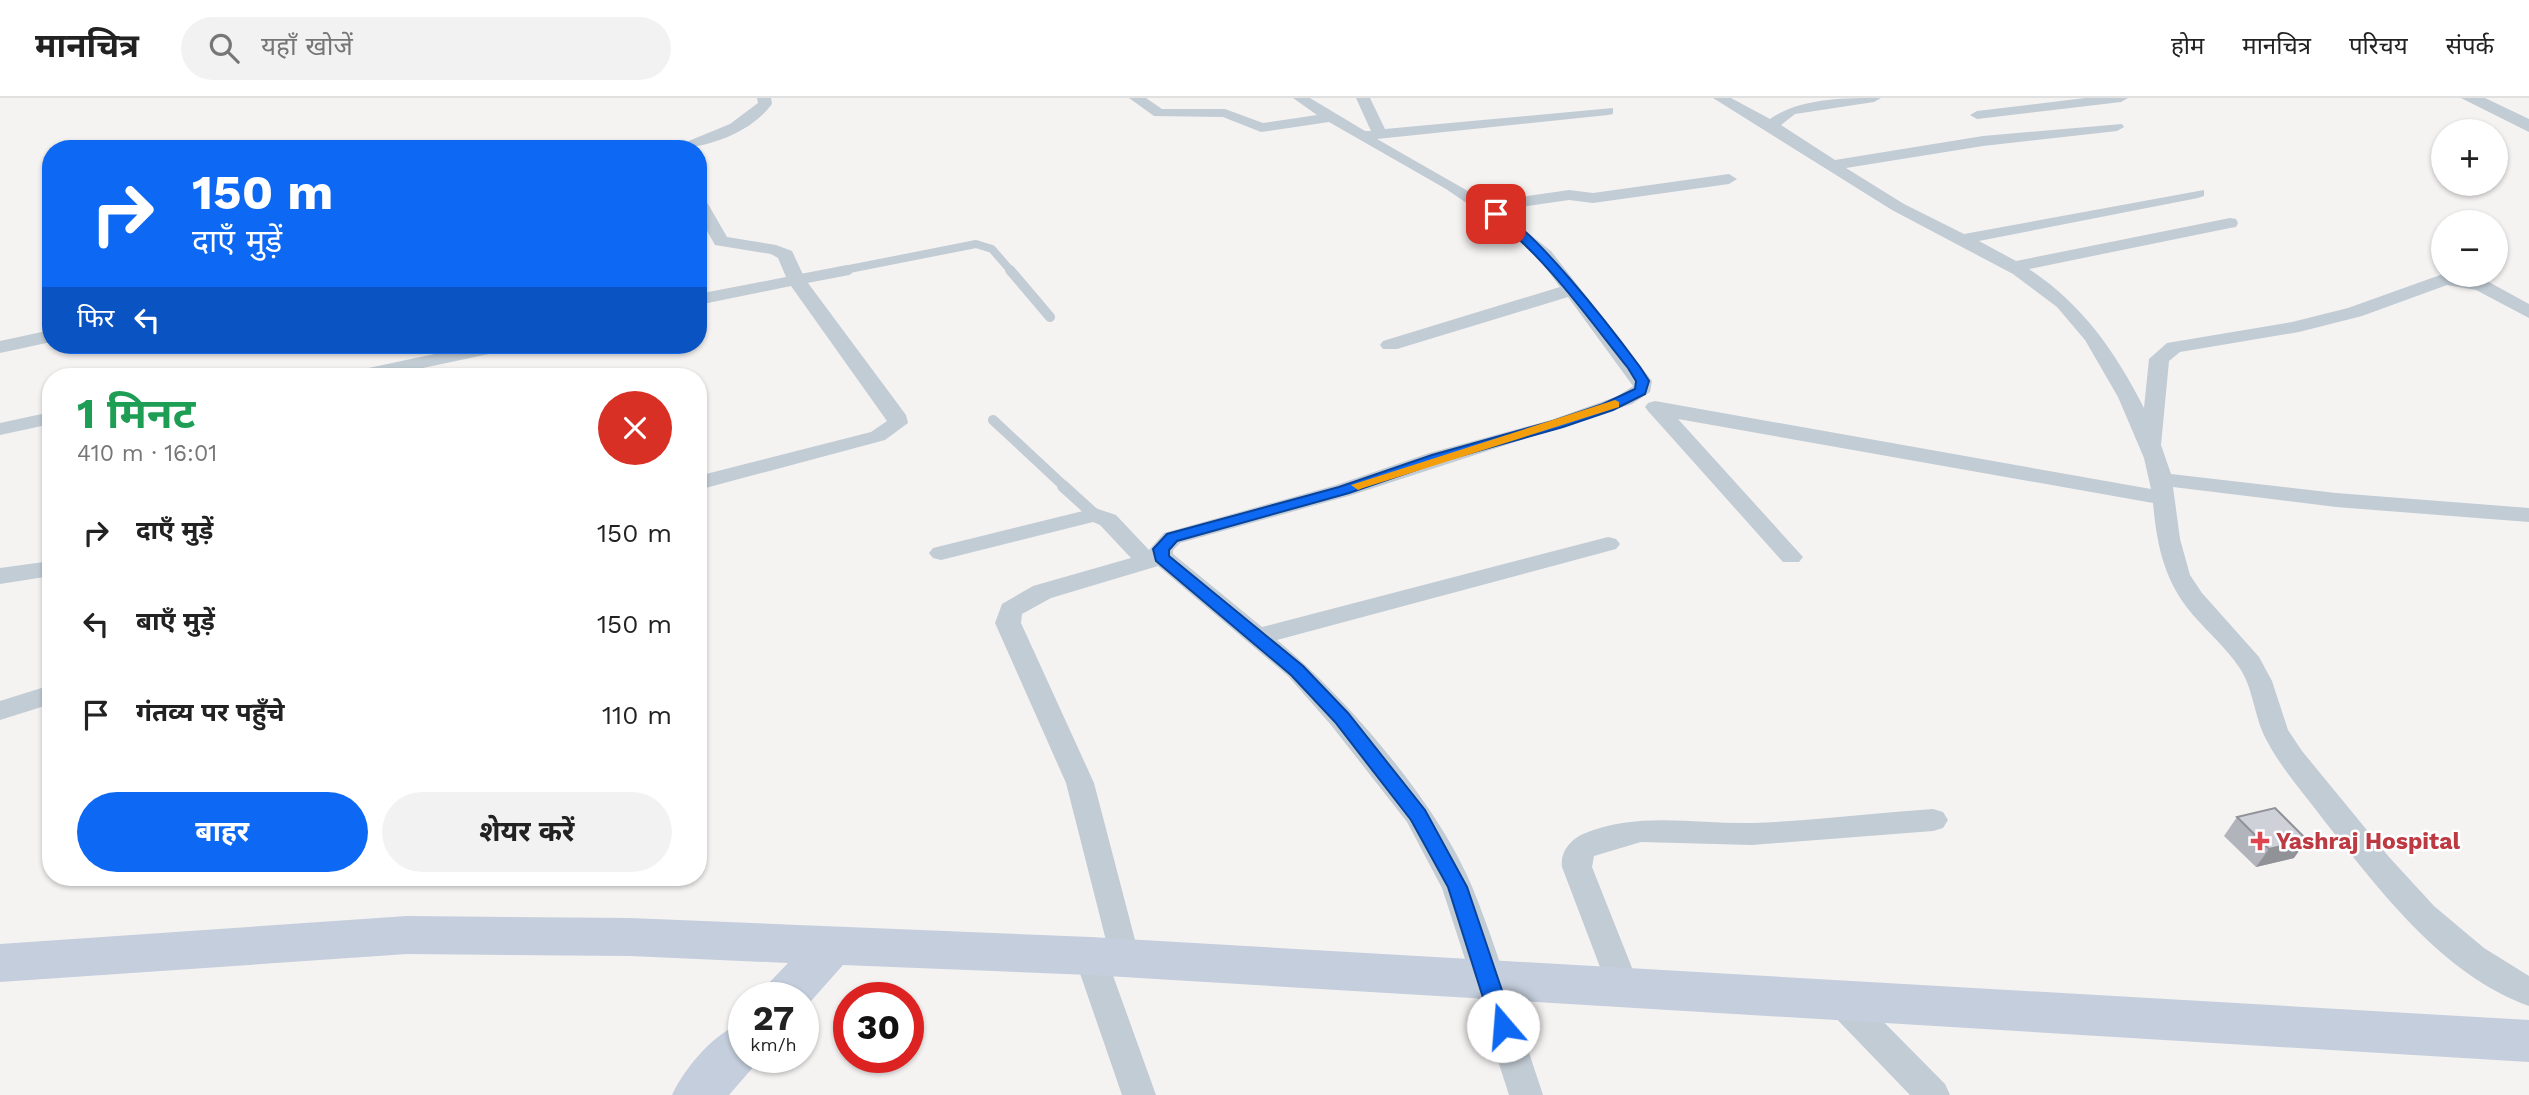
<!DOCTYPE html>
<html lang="hi">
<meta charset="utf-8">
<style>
body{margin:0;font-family:"Work Sans","Noto Sans Devanagari",sans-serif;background:#f2f2f2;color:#222;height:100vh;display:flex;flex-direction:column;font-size:26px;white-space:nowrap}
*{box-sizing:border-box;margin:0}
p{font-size:23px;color:#767676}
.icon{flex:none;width:38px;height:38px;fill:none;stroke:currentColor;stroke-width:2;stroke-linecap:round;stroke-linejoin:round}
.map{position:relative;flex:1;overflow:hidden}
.drawer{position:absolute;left:42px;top:270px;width:665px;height:518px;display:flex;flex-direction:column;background:#fff;border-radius:28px;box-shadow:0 2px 5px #0004}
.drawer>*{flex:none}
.banner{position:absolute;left:42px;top:42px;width:665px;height:214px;border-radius:28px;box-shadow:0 2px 5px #0004;background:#0d68f3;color:#fff;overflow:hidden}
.tools{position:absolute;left:2431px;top:21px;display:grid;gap:14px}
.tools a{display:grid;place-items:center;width:77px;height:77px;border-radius:50%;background:#fff;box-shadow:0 2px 5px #0004;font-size:35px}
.speed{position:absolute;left:728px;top:884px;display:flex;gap:14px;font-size:35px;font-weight:700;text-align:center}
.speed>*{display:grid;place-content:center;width:91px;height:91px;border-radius:50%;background:#fff;box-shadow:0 2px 5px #0004;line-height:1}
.speed small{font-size:18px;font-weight:400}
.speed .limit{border:10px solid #d22;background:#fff;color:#111}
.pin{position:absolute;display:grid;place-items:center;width:60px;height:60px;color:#fff;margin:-30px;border-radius:14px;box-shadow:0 4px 10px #0006}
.me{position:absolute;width:77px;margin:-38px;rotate:342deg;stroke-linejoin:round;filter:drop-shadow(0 0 5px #0008)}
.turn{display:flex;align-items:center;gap:24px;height:147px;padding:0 35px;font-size:32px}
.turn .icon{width:91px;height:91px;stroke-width:2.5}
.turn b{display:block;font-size:49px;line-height:60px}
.then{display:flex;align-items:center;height:66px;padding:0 35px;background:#0003;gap:14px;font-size:26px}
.round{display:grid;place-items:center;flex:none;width:74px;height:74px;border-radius:37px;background:#f2f2f2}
.headline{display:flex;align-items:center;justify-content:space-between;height:119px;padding:0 35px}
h1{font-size:42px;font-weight:700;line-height:52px;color:#1e9e55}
.action{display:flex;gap:14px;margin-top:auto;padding:14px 35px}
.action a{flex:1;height:80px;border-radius:42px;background:#0d68f3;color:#fff;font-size:28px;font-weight:700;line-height:80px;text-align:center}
.action a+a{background:#f2f2f2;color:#222}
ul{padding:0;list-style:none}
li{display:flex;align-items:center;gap:21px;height:91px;padding:0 35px}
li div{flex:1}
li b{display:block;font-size:26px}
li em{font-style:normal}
header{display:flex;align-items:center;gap:42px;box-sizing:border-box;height:98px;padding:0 35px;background:#fff;border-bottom:2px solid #e0e0e0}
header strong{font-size:33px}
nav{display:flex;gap:38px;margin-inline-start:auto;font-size:24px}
.search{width:490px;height:63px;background:#f2f2f2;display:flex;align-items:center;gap:18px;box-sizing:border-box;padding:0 24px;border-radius:38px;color:#767676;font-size:26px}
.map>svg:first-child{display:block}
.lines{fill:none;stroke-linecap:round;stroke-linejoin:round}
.service-far2{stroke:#c2ccd4;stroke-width:8}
.service-far1{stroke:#c2ccd4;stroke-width:10}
.service{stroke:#c2ccd4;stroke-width:12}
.minor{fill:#c2ccd4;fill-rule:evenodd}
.tertiary{fill:#c2ccd4;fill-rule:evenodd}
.secondary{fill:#c4cedc;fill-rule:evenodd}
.wall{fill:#b1b4ba}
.shaded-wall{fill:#909297}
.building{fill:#ced1d8;stroke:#909297;stroke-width:2}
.route{fill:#0d68f3;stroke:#08449e;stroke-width:2}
.slow{fill:#f59e0b}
.health-dot{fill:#e0444e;stroke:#fff;stroke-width:2.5}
.labels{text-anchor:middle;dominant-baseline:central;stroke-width:5;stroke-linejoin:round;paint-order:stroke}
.near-health-label{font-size:23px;font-weight:bold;fill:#be3a42;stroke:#fff;text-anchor:start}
</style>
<header>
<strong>मानचित्र</strong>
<div class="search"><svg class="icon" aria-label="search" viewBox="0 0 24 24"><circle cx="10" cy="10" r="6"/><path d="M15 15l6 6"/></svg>यहाँ खोजें</div>
<nav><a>होम</a><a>मानचित्र</a><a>परिचय</a><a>संपर्क</a></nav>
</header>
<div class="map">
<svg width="2529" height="997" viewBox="0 0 2529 997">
<rect width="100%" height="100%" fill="#f5f2f2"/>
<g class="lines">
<polyline class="service-far2" points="839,173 976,146 992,151 1011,173"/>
<g class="service-far1">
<polyline points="1010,172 1050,219"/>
<polyline points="796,182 848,172"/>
<polyline points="993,322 1065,389"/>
</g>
<polyline class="service" points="1063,388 1095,417"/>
<g class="minor">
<path d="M757 0H771L772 6C750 36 705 51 669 51L730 26 758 5Z"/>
<path d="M1129 0H1146L1162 11H1225L1263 25 1317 17 1293 0H1310L1365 33H1371L1356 0H1370L1385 31 1613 10V16L1608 17 1377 41 1487 104 1569 92 1593 95 1729 76 1737 81 1729 86 1593 105 1569 102 1499 112 1551 153 1652 283 1650 294 1632 306 1352 397 1180 445 1173 452V456L1262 529 1608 439 1616 441 1620 446 1616 451 1277 542C1345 598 1440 708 1473 791 1500 858 1520 929 1543 997H1509L1442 790 1407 724 1331 627 1288 578 1158 468 1051 500 1022 516 1021 525 1094 685 1140 861 1135 870 1124 874 1113 870 1066 685 995 525 1002 506 1033 488 1131 460 1100 427 1093 424 941 462 933 460 929 455 933 450 1095 410 1116 417 1149 452 1164 435 1336 387 1429 355 1551 322 1618 298 1633 288 1568 199 1397 251H1383L1380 247 1383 243 1560 189 1539 161 1509 134 1446 91 1329 24 1261 34 1223 19 1154 18Z"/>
<path d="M1713 0H1731L1770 21C1800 0 1844 0 1881 0L1874 4 1795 16 1781 27 1835 62 1983 38 2122 26 2124 29 2117 33 1983 48 1846 70 1904 106 1964 136 2204 92V98L2198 100 1979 143 2016 163 2230 120 2236 121 2238 125 2236 129 2230 130 2029 171C2082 206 2115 253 2144 310L2149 261 2167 245 2292 224 2348 210 2443 176 2487 183 2529 206V220L2476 192 2447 187 2362 218 2299 234 2180 254 2169 263 2161 347 2171 376 2336 395 2529 410V424L2336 409 2173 389 2180 441 2190 477 2202 495 2259 559 2272 583 2288 632 2302 653 2389 759 2434 808 2484 850 2529 878V908C2443 877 2381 794 2326 725 2306 698 2283 673 2267 643 2254 620 2254 591 2239 569 2226 550 2208 534 2193 517 2164 483 2157 448 2153 405L1678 321 1803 459 1799 464H1783L1648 313 1645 309 1648 305 1655 303 2151 391 2144 360 2118 299 2085 242 2057 209 2013 176 1892 112Z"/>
<polygon points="2085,0 2128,0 2121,4 1977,21 1970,17 1977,13"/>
<polygon points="698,97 704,99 727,139 776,147 792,153 805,181 906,317 908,325 885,342 698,392 698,378 871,334 887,323 791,188 698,207 698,196 786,179 778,160 771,156 715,147 698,117"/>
<polygon points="51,232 51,244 0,255 0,243"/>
<polygon points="477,247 513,247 503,253 385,278 349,278 359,272"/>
<polygon points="267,272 311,272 321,278 257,278"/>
<polygon points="51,314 51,326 0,337 0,325"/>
<polygon points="51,463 51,478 0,486 0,470"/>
<polygon points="51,587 51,606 0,622 0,603"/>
<path d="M1933 711 1943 714 1948 722 1943 730 1933 733 1752 747 1641 744 1594 758 1592 769 1640 890 1636 900 1624 904 1612 900 1608 890 1562 769C1560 754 1570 742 1583 736 1637 713 1696 726 1752 725 1812 723 1873 715 1933 711Z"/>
<polygon points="1090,845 1101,849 1106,858 1156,997 1122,997 1074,858 1079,849"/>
<polygon points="1841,889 1853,893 1945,986 1950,997 1910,997 1829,913 1825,903 1829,893"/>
</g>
<polygon class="tertiary" points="2461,0 2485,0 2529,21 2529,34"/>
<g class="secondary">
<polygon points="407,818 630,820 1090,839 2529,922 2529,964 1090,877 843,867 803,912 803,900 762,900 768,886 788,865 630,858 407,856 0,884 0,846"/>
<path d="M744 924V959H762L729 997H672C685 969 715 934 744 924Z"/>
</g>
</g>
<polygon class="wall" points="2237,719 2294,760 2256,769 2224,738"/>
<polygon class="shaded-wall" points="2307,742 2294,760 2256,769 2269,751"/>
<polygon class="building" points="2275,710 2307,742 2269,751 2237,719"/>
<path class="route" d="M1492 114C1521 111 1620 242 1640 269L1649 283 1645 296 1613 312 1563 329 1442 363 1349 395 1177 443 1169 452V458L1303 568 1348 615 1425 712 1467 789 1514 928 1511 935 1503 938 1495 935 1492 928 1448 789 1411 722 1335 624 1291 577 1156 463 1153 451 1167 436 1339 389 1432 357 1553 323 1603 306 1635 291 1636 283 1628 270C1585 216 1547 161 1492 118Z"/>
<polygon class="slow" points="1615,302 1619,304 1619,309 1363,390 1358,392 1351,387"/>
<path class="health-dot" d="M2256.5 732.5h7v7h7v7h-7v7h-7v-7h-7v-7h7z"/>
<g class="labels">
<g class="near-health-label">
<text x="2276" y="743">Yashraj Hospital</text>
</g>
</g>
</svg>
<div class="tools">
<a>+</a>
<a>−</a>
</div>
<div class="speed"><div>27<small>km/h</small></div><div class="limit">30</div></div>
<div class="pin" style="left:1496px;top:116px;background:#d93025"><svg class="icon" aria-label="arrive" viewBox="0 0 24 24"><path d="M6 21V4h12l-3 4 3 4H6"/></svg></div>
<svg class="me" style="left:1503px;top:928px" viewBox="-20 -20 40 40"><circle r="19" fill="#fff"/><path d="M0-13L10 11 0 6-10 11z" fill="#0d68f3"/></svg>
<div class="banner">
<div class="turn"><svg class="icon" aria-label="right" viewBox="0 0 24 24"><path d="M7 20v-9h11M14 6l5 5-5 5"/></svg><div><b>150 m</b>दाएँ मुड़ें</div></div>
<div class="then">फिर<svg class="icon" aria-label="left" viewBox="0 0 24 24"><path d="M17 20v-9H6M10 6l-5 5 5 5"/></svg></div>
</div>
<section class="drawer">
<div class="headline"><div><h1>1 मिनट</h1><p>410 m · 16:01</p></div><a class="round" style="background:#d93025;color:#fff"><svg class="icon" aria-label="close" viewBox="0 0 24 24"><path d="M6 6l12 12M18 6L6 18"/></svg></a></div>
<ul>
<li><svg class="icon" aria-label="right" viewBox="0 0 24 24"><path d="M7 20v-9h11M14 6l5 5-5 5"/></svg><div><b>दाएँ मुड़ें</b></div><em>150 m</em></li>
<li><svg class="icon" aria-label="left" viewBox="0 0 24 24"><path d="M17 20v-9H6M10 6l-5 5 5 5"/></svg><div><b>बाएँ मुड़ें</b></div><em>150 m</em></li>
<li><svg class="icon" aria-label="arrive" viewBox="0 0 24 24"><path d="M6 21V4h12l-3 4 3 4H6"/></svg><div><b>गंतव्य पर पहुँचे</b></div><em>110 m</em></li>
</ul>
<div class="action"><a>बाहर</a><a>शेयर करें</a></div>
</section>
</div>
